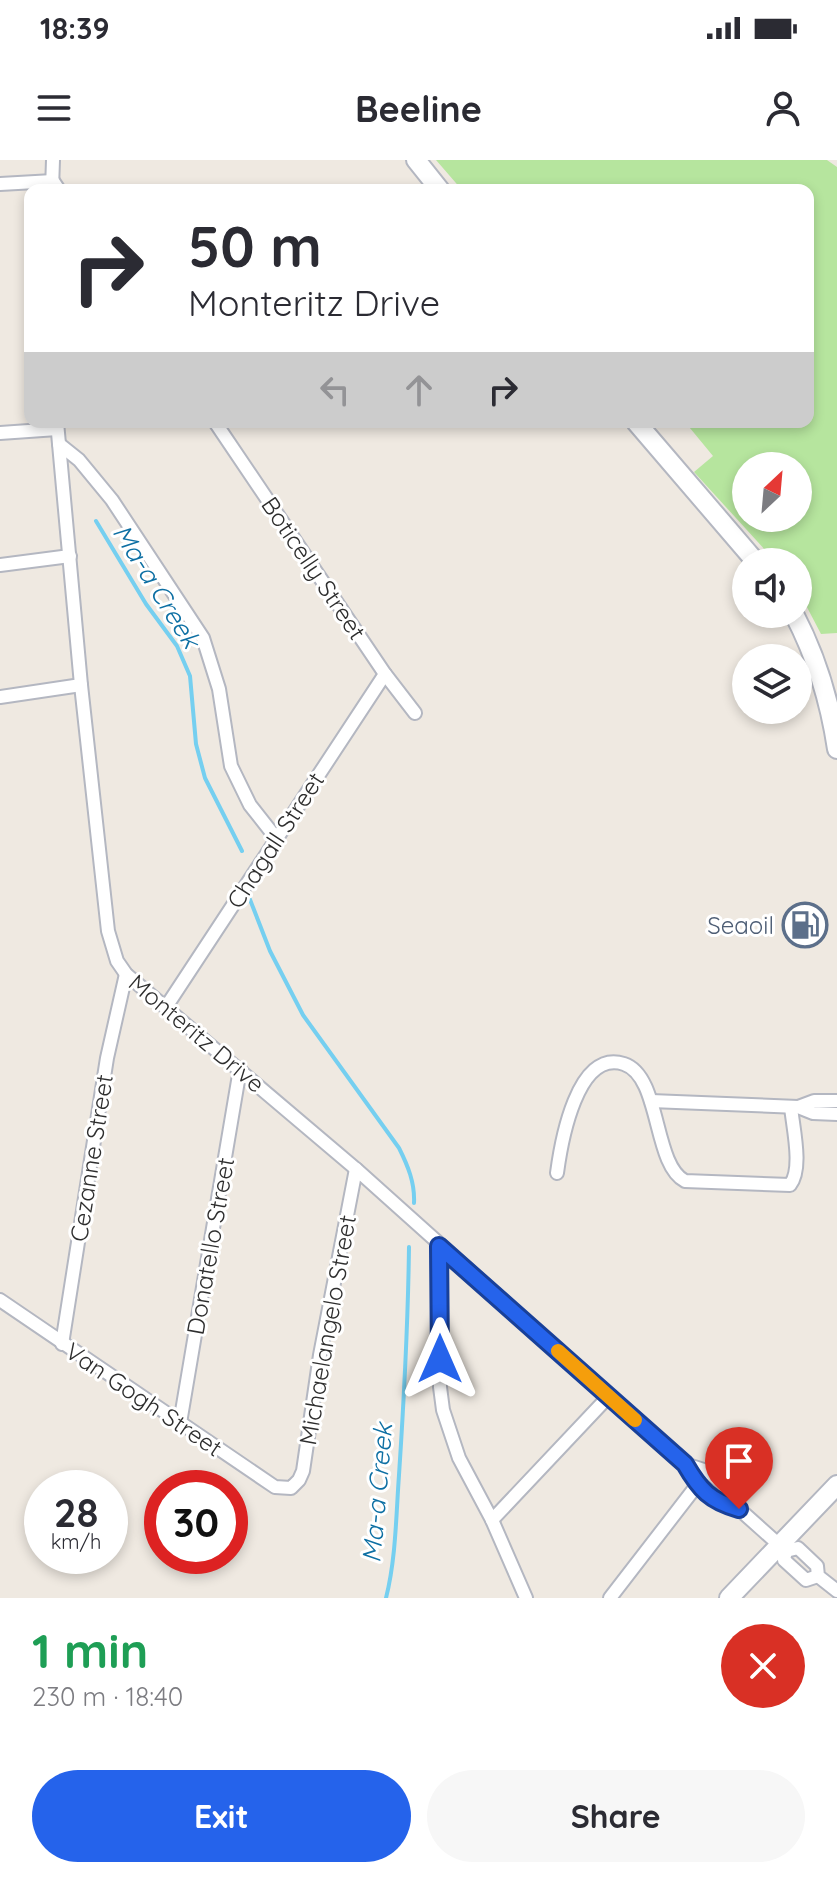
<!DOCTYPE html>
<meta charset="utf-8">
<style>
body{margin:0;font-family:Quicksand,sans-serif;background:#f7f7f7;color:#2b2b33;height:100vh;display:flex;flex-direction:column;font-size:30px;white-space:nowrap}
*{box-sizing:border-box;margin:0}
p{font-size:26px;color:#7c7c81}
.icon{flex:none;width:44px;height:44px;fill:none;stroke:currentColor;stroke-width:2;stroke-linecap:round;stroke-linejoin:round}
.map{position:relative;height:1438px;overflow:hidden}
.panel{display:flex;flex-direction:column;background:#fff;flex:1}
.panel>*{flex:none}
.guide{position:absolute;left:24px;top:24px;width:790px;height:244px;border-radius:16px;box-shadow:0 4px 12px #0003;background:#fff;color:#2b2b33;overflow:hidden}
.needle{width:52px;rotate:26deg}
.fabs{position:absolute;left:732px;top:292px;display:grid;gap:16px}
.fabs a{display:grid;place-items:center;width:80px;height:80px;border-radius:50%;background:#fff;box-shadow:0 4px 12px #0003;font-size:40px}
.speed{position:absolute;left:24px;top:1310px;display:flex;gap:16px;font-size:40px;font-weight:700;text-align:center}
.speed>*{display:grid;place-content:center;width:104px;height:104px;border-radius:50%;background:#fff;box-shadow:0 4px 12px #0003;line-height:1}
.speed small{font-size:20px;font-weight:400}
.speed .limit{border:12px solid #d22;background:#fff;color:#111}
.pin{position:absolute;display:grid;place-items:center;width:68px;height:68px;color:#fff;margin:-82px -34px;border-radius:50% 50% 50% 0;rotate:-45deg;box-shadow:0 0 8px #0007}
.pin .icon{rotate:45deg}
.me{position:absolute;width:88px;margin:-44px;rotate:0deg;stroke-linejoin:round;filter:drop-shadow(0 0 6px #0008)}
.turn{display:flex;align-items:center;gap:28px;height:168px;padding:0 32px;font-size:36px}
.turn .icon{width:104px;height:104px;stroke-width:2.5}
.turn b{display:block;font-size:56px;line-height:68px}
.lanes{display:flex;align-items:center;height:76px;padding:0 32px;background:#0003;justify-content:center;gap:40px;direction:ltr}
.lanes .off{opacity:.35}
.round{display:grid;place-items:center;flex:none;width:84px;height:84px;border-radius:42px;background:#f7f7f7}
.summary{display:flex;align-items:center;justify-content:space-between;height:136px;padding:0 32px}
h1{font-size:48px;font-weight:700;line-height:60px;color:#1e9e55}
.cta{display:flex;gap:16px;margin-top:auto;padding:16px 32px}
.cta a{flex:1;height:92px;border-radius:48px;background:#2563eb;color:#fff;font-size:32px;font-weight:700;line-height:92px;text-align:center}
.cta a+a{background:#f7f7f7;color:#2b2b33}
.status{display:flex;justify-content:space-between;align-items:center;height:56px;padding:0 40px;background:#fff;direction:ltr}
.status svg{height:22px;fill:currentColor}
header{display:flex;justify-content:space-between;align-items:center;height:104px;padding:0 32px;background:#fff;font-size:36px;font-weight:700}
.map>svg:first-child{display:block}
.green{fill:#b6e59e;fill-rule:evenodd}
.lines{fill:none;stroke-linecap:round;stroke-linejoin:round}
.stream{stroke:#75cff0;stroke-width:4}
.minor-casing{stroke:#b4b7c1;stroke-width:16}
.secondary-casing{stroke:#b4b7c1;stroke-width:22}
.minor{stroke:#fff;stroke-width:12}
.secondary{stroke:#fff;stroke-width:18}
.route-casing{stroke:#184099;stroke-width:20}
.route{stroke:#2563eb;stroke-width:14}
.slow{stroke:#f59e0b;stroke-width:14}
.labels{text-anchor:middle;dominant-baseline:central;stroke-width:6;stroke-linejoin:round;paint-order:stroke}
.street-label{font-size:24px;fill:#2e2e2e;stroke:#fff}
.service-label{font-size:24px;fill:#4e5e75;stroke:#fff;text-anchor:end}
.water-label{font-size:26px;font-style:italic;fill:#0d6fa3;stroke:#fff}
</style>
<div class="status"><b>18:39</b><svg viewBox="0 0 49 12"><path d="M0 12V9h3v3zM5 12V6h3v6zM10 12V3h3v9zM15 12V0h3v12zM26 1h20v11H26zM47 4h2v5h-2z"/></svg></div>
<header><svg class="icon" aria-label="menu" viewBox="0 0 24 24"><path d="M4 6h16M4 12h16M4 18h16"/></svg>Beeline<svg class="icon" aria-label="person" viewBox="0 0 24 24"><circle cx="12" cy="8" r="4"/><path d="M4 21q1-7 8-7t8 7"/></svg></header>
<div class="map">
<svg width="837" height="1438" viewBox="0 0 837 1438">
<rect width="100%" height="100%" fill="#efe9e1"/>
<path class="green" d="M436 0H827L837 7V473L821 474 798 430V402H776L694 312 713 296 685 262H808V30H462ZM746 306H798V358H746Z"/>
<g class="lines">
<g class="stream">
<polyline points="96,361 146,444 177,486 190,516 196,584 205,618 242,691"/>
<path d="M249 737 270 791 303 855 399 988C408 1006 415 1023 414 1043"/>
<path d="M386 1438C396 1398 396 1356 399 1315 404 1239 408 1163 409 1087"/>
</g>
<g class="minor-casing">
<g id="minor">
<polyline points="0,24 53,21 59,30"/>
<polyline points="52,29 53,0"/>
<path d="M57 262 81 525 108 771 117 801 126 814 356 1009 685 1304C700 1330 710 1341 739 1349"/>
<polyline points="215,262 385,514 415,553"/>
<polyline points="0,273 57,269"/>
<polyline points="59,284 79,300 112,340 203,478 219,529 231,606 250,645 276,678"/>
<polyline points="0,405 70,396"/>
<polyline points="0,537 81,525"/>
<polyline points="166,847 385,514"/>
<polyline points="651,941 798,947 813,953 837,954"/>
<polyline points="798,947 814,941 837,941"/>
<path d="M557 1013C561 983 577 888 624 904 661 916 653 1005 685 1021L790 1025C803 1009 793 968 791 947"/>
<polyline points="439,1086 440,1227 443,1250 459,1298 492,1360 526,1438"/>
<polyline points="0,1140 275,1327 291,1328 299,1320 303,1311 320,1195 356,1009"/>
<polyline points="62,1184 107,898 126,814"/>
<polyline points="180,1263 240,909"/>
<polyline points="685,1304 707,1311 729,1330 739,1349 786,1391 784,1400 806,1420 818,1416"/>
<polyline points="492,1360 609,1236"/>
<polyline points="786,1391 798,1388 817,1406 818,1416 837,1431"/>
<polyline points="610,1438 701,1320"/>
</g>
</g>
<g class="secondary-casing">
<g id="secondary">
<polyline points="416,0 440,30"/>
<polyline points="636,262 756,402"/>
<path d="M794 454C816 496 830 542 837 589"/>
<polyline points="729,1438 837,1325"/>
</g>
</g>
<use href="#minor" class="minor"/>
<use href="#secondary" class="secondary"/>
</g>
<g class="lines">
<g class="route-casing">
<path id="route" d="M440 1199 439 1086 685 1304C700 1330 710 1341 739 1349"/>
</g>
<use href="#route" class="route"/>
<polyline class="slow" points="558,1191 635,1260"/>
</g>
<defs>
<g id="fuel-ring" transform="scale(2.3)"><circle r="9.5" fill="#fff" stroke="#5c6f8a" stroke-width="1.5"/><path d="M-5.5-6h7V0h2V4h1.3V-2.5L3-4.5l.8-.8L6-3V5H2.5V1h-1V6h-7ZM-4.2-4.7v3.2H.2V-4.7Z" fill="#5c6f8a"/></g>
</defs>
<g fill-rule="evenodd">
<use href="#fuel-ring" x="805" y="765"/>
</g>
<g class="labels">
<g class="street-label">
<text transform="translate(314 408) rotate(56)">Boticelly Street</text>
<text transform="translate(275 680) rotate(-57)">Chagall Street</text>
<text transform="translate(197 873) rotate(40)">Monteritz Drive</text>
<text transform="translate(91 998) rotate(-81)">Cezanne Street</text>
<text transform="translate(210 1086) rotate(-80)">Donatello Street</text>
<text transform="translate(327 1170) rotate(-80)">Michaelangelo Street</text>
<text transform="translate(144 1239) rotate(34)">Van Gogh Street</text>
</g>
<g class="service-label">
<text x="774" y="765">Seaoil</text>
</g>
<g class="water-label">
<text transform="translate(157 426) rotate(58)">Ma-a Creek</text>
<text transform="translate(377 1333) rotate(-85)">Ma-a Creek</text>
</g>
</g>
</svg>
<div class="fabs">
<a><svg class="needle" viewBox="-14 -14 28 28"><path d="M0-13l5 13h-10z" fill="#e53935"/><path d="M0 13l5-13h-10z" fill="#7c7c81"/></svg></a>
<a><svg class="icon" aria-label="sound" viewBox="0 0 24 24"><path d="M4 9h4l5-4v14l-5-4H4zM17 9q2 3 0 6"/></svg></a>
<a><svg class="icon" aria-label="layers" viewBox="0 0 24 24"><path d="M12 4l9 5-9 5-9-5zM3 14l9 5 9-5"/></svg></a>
</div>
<div class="speed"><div>28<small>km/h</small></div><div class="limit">30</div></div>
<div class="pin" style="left:739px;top:1349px;background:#d93025"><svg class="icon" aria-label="arrive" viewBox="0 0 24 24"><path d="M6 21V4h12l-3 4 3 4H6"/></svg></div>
<svg class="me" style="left:440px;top:1199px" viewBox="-20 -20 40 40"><path d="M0-17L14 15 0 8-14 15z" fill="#2563eb" stroke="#fff" stroke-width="4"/></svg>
<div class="guide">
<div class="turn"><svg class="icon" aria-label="right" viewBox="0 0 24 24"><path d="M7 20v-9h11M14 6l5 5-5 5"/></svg><div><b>50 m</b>Monteritz Drive</div></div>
<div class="lanes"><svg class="icon off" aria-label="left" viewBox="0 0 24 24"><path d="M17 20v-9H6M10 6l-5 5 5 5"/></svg><svg class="icon off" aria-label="ahead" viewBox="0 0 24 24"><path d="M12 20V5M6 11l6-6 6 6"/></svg><svg class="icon" aria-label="right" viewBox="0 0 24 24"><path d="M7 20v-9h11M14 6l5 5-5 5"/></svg></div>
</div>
</div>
<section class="panel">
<div class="summary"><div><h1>1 min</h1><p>230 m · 18:40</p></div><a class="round" style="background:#d93025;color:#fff"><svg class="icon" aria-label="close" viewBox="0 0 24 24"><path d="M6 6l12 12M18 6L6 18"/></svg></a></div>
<div class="cta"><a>Exit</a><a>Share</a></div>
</section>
